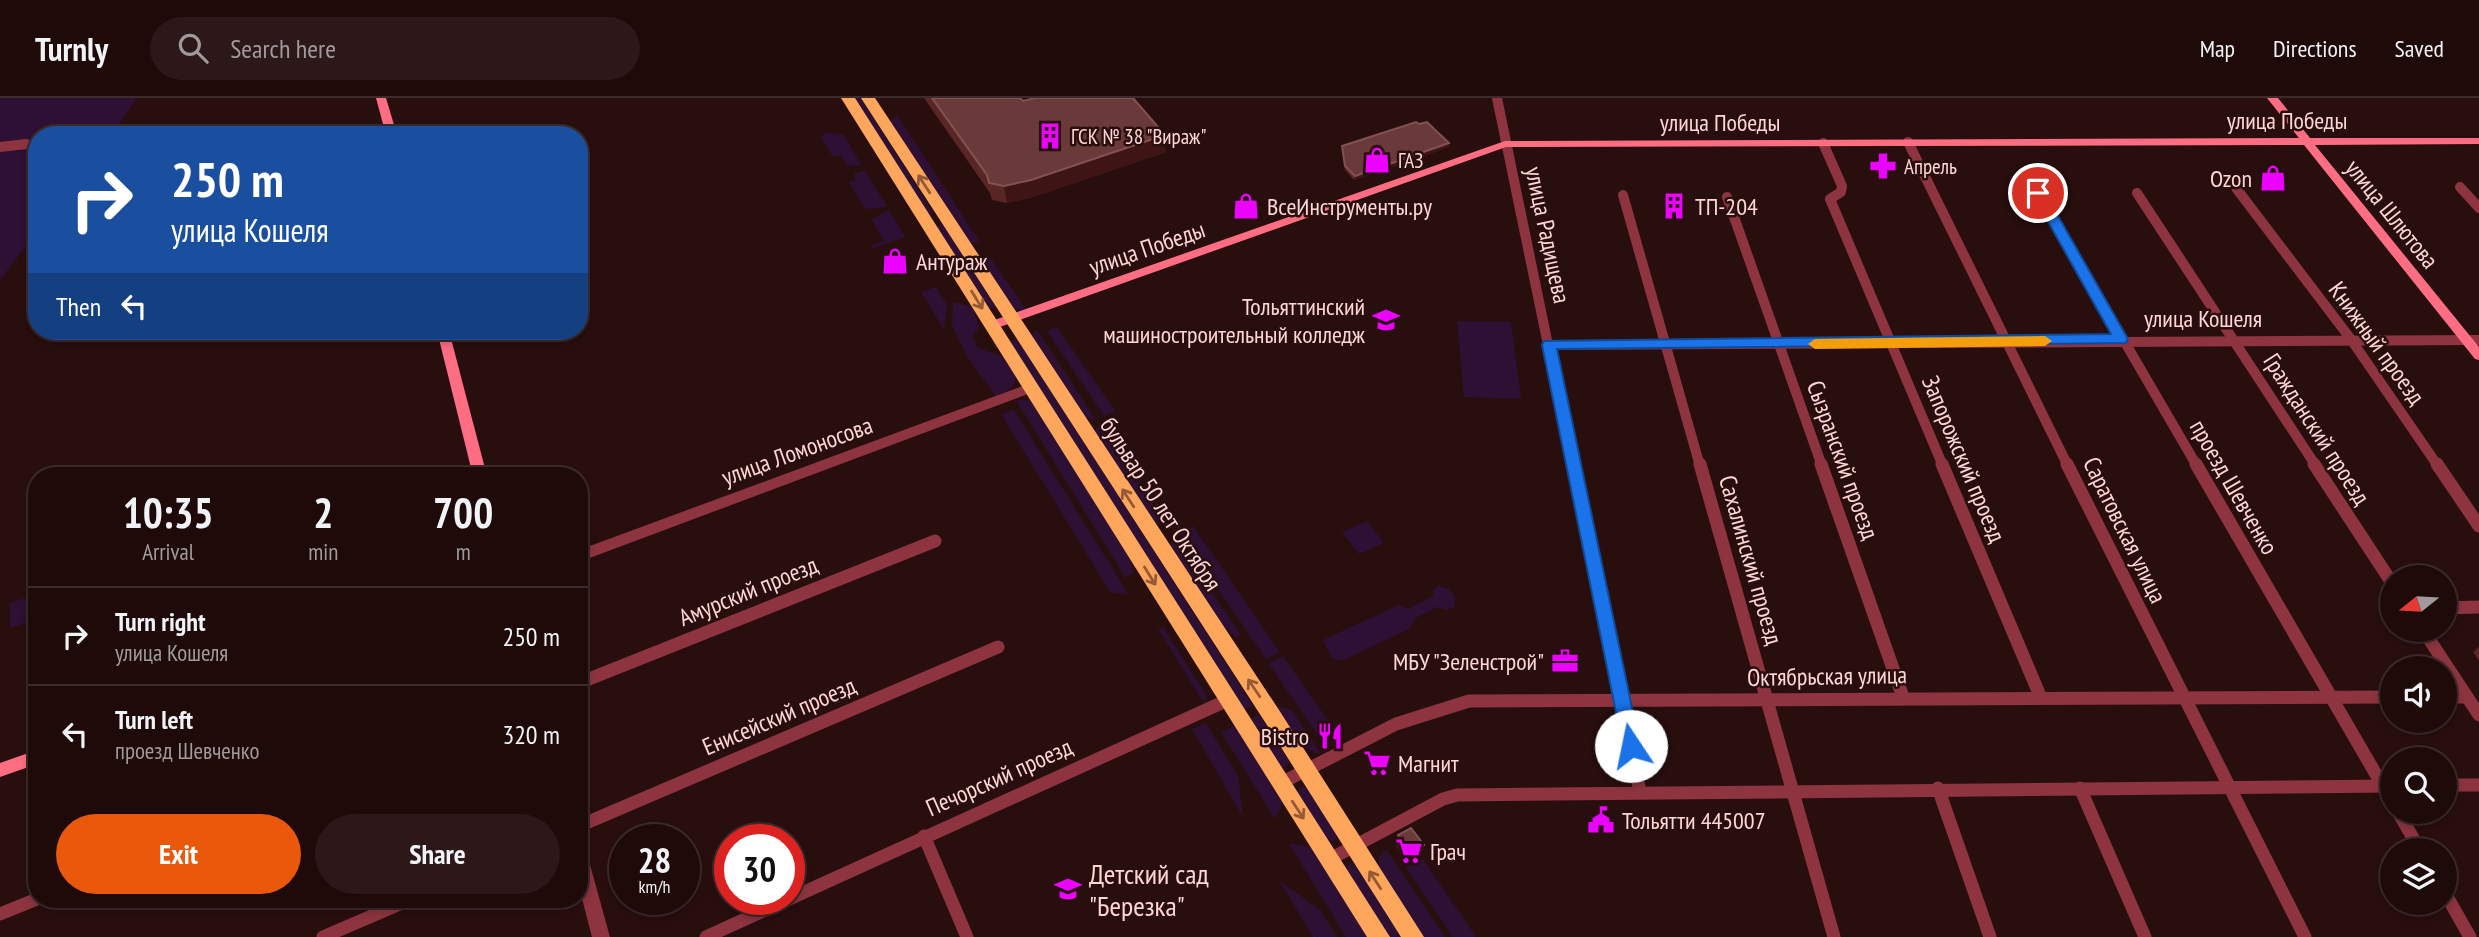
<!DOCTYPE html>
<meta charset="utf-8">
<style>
body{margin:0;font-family:"PT Sans Narrow",sans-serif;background:#2c1818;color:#f1f3f6;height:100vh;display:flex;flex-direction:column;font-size:26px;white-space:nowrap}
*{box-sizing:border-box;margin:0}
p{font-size:23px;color:#a19a9c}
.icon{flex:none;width:38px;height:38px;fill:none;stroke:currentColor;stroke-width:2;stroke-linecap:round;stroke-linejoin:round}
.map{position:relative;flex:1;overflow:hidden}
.details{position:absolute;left:28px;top:369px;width:560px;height:441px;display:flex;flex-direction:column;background:#1f0a0a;border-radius:28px;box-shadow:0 4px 10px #0003,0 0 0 2px #3c2b2b}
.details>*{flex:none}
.top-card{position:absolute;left:28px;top:28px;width:560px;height:214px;border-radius:28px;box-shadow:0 4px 10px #0003,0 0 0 2px #3c2b2b;background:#1a4fa0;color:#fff;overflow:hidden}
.needle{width:46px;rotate:252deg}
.tools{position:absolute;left:2380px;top:467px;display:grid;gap:14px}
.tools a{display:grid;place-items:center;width:77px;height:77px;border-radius:50%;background:#1f0a0a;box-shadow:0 4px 10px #0003,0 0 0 2px #3c2b2b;font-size:35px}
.speed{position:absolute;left:609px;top:726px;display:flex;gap:14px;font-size:35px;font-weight:700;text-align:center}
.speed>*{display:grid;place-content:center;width:91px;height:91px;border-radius:50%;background:#1f0a0a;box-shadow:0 4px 10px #0003,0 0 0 2px #3c2b2b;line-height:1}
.speed small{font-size:18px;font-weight:400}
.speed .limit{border:10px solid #d22;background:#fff;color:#111}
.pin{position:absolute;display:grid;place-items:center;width:60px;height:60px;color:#fff;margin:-30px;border:4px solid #fff;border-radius:50%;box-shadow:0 2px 7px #0007}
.me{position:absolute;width:77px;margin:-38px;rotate:349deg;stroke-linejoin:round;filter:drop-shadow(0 0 5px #0008)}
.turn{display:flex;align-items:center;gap:24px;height:147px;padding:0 28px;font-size:32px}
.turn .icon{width:91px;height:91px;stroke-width:2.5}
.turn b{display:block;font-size:49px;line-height:60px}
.then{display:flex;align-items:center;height:66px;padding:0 28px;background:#0003;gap:14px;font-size:26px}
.eta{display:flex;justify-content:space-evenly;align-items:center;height:119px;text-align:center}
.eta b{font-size:42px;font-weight:700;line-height:49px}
.cta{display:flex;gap:14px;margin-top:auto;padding:14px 28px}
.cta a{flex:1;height:80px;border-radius:42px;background:#ea580c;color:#fff;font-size:28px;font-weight:700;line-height:80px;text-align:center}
.cta a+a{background:#2c1818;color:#f1f3f6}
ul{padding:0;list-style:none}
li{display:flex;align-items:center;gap:21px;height:98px;padding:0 28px;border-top:2px solid #3c2b2b}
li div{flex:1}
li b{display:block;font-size:26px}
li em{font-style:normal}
header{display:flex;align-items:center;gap:42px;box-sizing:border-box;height:98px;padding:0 35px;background:#1f0a0a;border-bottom:2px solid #3c2b2b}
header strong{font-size:33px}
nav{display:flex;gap:38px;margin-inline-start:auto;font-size:24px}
.search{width:490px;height:63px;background:#2c1818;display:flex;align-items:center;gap:18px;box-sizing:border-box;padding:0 24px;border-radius:38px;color:#a19a9c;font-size:26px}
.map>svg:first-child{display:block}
.green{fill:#2d1034}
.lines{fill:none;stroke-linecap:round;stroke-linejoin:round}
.minor-far1{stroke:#8d3440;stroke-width:10}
.minor{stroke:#8d3440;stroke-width:13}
.tertiary{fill:#8d3440;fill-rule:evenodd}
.secondary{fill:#ff6d83;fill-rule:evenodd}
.primary{fill:#ffa65d;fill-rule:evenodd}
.wall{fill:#592625}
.shaded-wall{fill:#3e1514}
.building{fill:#6a3939;stroke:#825252;stroke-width:2}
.oneway{stroke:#945a36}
.route{fill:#1a73e8;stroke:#114b97;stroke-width:2}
.slow{fill:#f59e0b}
.labels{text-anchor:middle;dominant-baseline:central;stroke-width:5;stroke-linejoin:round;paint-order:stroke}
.far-poi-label{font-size:21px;fill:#ffd6d8;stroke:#290e0e;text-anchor:start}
.street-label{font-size:24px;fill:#ffd6d8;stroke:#290e0e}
.poi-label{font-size:24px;fill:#ffd6d8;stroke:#290e0e;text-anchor:start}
.near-poi-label{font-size:28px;fill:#ffd6d8;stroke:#290e0e;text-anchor:start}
</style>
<header>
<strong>Turnly</strong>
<div class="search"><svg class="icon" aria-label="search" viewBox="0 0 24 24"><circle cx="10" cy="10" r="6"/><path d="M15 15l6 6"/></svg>Search here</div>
<nav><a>Map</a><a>Directions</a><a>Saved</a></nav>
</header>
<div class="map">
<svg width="2479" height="839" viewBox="0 0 2479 839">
<rect width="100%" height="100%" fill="#290e0e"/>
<g class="green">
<polygon points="0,0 138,0 110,37 37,37 37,133 0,182"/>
<polygon points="853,0 861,0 934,116 927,115"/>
<polygon points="897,17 979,143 969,146 890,24"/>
<polygon points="825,34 844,37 861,67 847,68 841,57 833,59 821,39"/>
<polygon points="865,72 887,109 865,111 849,84 855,82 855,75"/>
<polygon points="889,111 905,139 873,150 871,147 884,143 872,122"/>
<polygon points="940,126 944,127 995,207 994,211 990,211 937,130"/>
<polygon points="989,158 1027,213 1014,211 981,164"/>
<polygon points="936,189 947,207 944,232 921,194"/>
<path d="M953 204 973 209 979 230 972 238 978 250 1004 259 1016 278C1014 291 1007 294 996 298L968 260 952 228Z"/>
<polygon points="1457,223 1511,224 1521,301 1464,299"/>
<polygon points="1057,229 1115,313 1104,318 1047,233"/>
<polygon points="1037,232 1096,322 1084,319 1031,238"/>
<polygon points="1013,241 1018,242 1253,608 1244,612 1010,244"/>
<polygon points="1016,302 1028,302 1034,307 1127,455 1134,475 1125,479"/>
<polygon points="1014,312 1129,497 1110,494 1001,316"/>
<polygon points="1100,326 1167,428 1153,425 1094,333"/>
<polygon points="1367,423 1384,445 1359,456 1342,434"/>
<polygon points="1193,428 1280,554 1266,561 1179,434"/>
<polygon points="1174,438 1241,537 1236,540 1212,516 1169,448"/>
<polygon points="1439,488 1449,491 1455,499 1454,509 1447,512 1437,509 1414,521 1411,530 1344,562 1333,561 1323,544 1327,540 1399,507 1408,511 1433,498 1433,491"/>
<polygon points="37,496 37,521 10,530 10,505"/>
<polygon points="1163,529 1207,598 1204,605 1158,531"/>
<polygon points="1283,558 1332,628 1317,636 1268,565"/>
<path d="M1273 607 1292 612 1321 656C1295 650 1286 628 1273 607Z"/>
<polygon points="1259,617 1289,663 1287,669 1281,669 1249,621"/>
<polygon points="1206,625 1238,678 1243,719 1192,631"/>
<polygon points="1235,628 1283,705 1275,721 1221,634"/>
<polygon points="1300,689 1307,690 1337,737 1334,743 1327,742 1297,695"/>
<polygon points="1289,745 1313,750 1368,839 1346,839"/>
<polygon points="1386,751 1445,839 1422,839 1379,771 1379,760"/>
<polygon points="1423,761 1476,839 1453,839 1406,770"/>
<polygon points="1350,765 1356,768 1402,839 1389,839 1346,770"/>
<polygon points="1279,782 1320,812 1337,839 1313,839"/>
</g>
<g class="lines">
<g class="minor-far1">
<polyline points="1497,0 1573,368"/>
<polyline points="1908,44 2068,368"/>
<polyline points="1823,45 1842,88 1841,94 1830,101 1943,368"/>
<polyline points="0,49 26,46"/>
<polyline points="2460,89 2479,110"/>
<polyline points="2236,90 2350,240 2438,368"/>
<polyline points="2038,95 2197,368"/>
<polyline points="2137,95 2316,368"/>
<polyline points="1623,97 1700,368"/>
<polyline points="1727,99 1822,368"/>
<polyline points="1549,247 2479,242"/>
</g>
<g class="minor">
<polyline points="1572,366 1640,694"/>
<polyline points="1700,366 1834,839"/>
<polyline points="1821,366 1903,599"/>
<polyline points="1942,366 2041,600"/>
<polyline points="2067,366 2305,839"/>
<polyline points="2196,366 2392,704"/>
<polyline points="2314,366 2392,485"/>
<polyline points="2437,366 2479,428"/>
<polyline points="2445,510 2479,509"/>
<polyline points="2423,532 2479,617"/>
<polyline points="579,585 935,443"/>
<polyline points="2445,599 2467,599"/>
<polyline points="1281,685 1396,626 1469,603 2392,599"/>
<polyline points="2445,687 2479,687"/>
<polyline points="1938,690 1990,839"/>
<polyline points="2080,690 2145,839"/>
<polyline points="2398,714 2420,752"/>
<polyline points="579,728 998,549"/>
<polyline points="924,738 967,839"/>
<polyline points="1330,761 1443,701 1457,697 2392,688"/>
<polyline points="2445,795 2470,839"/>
<polyline points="789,801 1228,602"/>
<polyline points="0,816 37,801"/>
<polyline points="323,839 409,802"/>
<polyline points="706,839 787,802"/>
</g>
<g class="tertiary">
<polygon points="1031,285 1037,290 1036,293 579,464 579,452"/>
<polygon points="579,748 585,750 587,756 610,839 592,839 579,789"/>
</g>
<g class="secondary">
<polygon points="376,0 386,0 397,37 386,37"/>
<polygon points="2267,0 2278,0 2310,40 2479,40 2479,46 2315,47 2479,249 2479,262 2475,261 2304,47 1506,49 997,230 989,230 987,227 989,224 1505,43 2299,40"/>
<polygon points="437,233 449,233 487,378 473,378"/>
<polygon points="37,652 37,666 0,679 0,665"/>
</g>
<g class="primary">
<polygon points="841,0 855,0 1390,839 1367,839"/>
<polygon points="861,0 875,0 1279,612 1424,839 1401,839 1265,624"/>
</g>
</g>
<g class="wall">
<polygon points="924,0 1020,0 1023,3 1166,54 1033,99 1007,105 992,102 990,95"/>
<polygon points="1342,48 1449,49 1354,82 1345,72"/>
<polygon points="2479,549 2479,563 2473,554"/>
<polygon points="1398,737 1424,747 1421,758 1408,765 1396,747"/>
</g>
<g class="shaded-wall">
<polygon points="1165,37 1166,54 1033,99 1007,105 1004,88"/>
<polygon points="1449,45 1449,49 1354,82 1355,78"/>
<polygon points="1424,747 1421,758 1408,765 1411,755"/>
</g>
<g class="building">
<polygon points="932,0 1020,0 1023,3 1035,0 1133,0 1165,37 1031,82 1004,88 989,85 987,77"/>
<polygon points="1416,24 1419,26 1427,24 1449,45 1355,78 1345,68 1342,48"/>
<polygon points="1411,730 1424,747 1411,755 1398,737"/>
</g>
<defs><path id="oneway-shaft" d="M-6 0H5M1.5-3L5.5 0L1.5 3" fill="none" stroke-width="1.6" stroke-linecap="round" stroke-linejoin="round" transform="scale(1.75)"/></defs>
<g class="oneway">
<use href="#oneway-shaft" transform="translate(924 86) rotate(-123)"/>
<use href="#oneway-shaft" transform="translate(977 202) rotate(58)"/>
<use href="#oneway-shaft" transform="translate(1128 400) rotate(-123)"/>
<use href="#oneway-shaft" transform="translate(1150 478) rotate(58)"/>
<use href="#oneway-shaft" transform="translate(1254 590) rotate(-124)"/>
<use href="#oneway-shaft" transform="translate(1298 712) rotate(57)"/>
<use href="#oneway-shaft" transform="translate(1375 782) rotate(-123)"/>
</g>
<polygon class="route" points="2034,92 2045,95 2128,241 2126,245 1557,251 1640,648 1637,654 1631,656 1624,654 1542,247 1544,243 2111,236 2032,95"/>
<polygon class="slow" points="2045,238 2052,243 2045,248 1815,251 1808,246 1815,241"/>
<defs>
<g id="building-bare" transform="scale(2.1)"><path d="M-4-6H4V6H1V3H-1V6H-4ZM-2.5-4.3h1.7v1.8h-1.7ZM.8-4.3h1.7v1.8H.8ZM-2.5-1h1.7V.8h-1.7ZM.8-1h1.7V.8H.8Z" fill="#ec02ff" stroke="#290e0e" stroke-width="2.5" paint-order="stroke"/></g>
<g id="shop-bare" transform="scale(2.1)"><path d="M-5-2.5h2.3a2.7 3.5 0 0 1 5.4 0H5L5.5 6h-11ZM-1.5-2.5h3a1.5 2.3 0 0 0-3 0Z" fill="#ec02ff" stroke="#290e0e" stroke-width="2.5" paint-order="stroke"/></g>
<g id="pharmacy-bare" transform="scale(2.1)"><path d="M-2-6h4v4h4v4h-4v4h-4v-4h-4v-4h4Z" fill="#ec02ff" stroke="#290e0e" stroke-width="2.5" paint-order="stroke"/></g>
<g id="university-bare" transform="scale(2.1)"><path d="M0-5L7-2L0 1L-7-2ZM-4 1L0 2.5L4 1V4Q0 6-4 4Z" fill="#ec02ff" stroke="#290e0e" stroke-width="2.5" paint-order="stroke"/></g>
<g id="office-bare" transform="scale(2.1)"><path d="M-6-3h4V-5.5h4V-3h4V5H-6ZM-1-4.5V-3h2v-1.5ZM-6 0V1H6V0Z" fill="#ec02ff" stroke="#290e0e" stroke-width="2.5" paint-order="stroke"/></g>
<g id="restaurant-bare" transform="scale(2.1)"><path d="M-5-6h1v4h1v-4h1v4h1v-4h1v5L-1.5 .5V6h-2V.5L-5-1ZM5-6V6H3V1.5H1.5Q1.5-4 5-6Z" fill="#ec02ff" stroke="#290e0e" stroke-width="2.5" paint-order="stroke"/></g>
<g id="supermarket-bare" transform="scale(2.1)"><path d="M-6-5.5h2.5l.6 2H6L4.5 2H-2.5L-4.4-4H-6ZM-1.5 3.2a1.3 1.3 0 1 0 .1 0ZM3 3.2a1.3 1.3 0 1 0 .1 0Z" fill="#ec02ff" stroke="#290e0e" stroke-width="2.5" paint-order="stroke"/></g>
<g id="civic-bare" transform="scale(2.1)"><path d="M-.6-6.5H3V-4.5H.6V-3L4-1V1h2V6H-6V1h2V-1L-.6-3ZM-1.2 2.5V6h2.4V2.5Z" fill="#ec02ff" stroke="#290e0e" stroke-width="2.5" paint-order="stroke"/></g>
<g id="school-bare" transform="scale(2.1)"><path d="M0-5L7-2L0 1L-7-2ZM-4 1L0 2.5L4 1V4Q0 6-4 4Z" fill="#ec02ff" stroke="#290e0e" stroke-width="2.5" paint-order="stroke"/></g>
</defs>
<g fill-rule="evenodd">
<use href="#building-bare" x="1050" y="38"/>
<use href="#shop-bare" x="1377" y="62"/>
<use href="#pharmacy-bare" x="1883" y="68"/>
<use href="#shop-bare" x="2273" y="80"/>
<use href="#shop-bare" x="1246" y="108"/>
<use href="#building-bare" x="1674" y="108"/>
<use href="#shop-bare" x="895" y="163"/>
<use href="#university-bare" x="1386" y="222"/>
<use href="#office-bare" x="1565" y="563"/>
<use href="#restaurant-bare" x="1330" y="638"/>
<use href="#supermarket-bare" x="1377" y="665"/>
<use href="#civic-bare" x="1601" y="722"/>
<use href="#supermarket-bare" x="1409" y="753"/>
<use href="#school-bare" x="1068" y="791"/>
</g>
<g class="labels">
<g class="far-poi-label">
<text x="1071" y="38">ГСК № 38 "Вираж"</text>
<text x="1398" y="62">ГАЗ</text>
<text x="1904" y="68">Апрель</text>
</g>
<g class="street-label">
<text x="2287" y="22">улица Победы</text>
<text x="1720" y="24">улица Победы</text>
<text transform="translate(2392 116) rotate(51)">улица Шлютова</text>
<text transform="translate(1548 137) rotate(78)">улица Радищева</text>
<text transform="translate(1147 150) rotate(-19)">улица Победы</text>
<text x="2203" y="220">улица Кошеля</text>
<text transform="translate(2377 245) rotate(54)">Книжный проезд</text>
<text transform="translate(2317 331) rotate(57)">Гражданский проезд</text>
<text transform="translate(797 353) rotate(-20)">улица Ломоносова</text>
<text transform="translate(1964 361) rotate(67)">Запорожский проезд</text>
<text transform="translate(1843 362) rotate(70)">Сызранский проезд</text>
<text transform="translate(2234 389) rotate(60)">проезд Шевченко</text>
<text transform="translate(1161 406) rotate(57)">бульвар 50 лет Октября</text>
<text transform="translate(2125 432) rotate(64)">Саратовская улица</text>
<text transform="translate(1751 462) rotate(74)">Сахалинский проезд</text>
<text transform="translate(748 493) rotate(-22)">Амурский проезд</text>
<text transform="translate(1827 578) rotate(-1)">Октябрьская улица</text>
<text transform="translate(779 618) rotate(-23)">Енисейский проезд</text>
<text transform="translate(999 679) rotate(-24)">Печорский проезд</text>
</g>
<g class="poi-label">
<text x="2252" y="80" text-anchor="end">Ozon</text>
<text x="1267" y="108">ВсеИнструменты.ру</text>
<text x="1695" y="108">ТП-204</text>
<text x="916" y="163">Антураж</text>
<text x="1365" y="208" text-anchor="end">Тольяттинский<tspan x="1365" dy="28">машиностроительный колледж</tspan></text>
<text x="1544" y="563" text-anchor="end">МБУ "Зеленстрой"</text>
<text x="1309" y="638" text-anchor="end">Bistro</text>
<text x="1398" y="665">Магнит</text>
<text x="1622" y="722">Тольятти 445007</text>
<text x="1430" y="753">Грач</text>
</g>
<g class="near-poi-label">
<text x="1089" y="775">Детский сад<tspan x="1089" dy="32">"Березка"</tspan></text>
</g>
</g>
</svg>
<div class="tools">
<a><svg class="needle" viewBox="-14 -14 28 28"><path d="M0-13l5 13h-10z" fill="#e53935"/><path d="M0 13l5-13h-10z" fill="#a19a9c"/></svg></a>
<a><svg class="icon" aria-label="sound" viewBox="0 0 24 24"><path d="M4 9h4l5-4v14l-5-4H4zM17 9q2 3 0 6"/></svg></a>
<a><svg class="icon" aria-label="search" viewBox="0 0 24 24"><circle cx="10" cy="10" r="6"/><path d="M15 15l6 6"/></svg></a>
<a><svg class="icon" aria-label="layers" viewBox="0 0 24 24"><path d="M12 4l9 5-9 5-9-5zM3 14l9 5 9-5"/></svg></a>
</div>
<div class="speed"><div>28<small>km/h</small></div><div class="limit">30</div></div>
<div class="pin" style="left:2038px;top:95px;background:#d93025"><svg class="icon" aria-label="arrive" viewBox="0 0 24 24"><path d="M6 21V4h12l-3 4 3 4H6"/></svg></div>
<svg class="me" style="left:1631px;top:648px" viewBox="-20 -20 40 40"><circle r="19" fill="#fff"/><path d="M0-13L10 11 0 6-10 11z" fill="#1a73e8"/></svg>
<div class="top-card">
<div class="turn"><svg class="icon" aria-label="right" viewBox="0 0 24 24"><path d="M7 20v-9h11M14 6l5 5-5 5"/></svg><div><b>250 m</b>улица Кошеля</div></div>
<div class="then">Then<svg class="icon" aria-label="left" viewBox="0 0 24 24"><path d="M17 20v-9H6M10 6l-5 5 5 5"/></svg></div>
</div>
<section class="details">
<div class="eta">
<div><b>10:35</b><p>Arrival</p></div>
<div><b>2</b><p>min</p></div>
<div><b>700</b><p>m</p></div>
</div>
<ul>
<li><svg class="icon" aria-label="right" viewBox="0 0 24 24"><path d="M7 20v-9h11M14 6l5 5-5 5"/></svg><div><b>Turn right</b><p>улица Кошеля</p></div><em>250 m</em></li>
<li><svg class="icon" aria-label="left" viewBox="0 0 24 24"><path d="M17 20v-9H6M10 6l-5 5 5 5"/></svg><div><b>Turn left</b><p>проезд Шевченко</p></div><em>320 m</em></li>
</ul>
<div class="cta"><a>Exit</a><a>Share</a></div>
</section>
</div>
